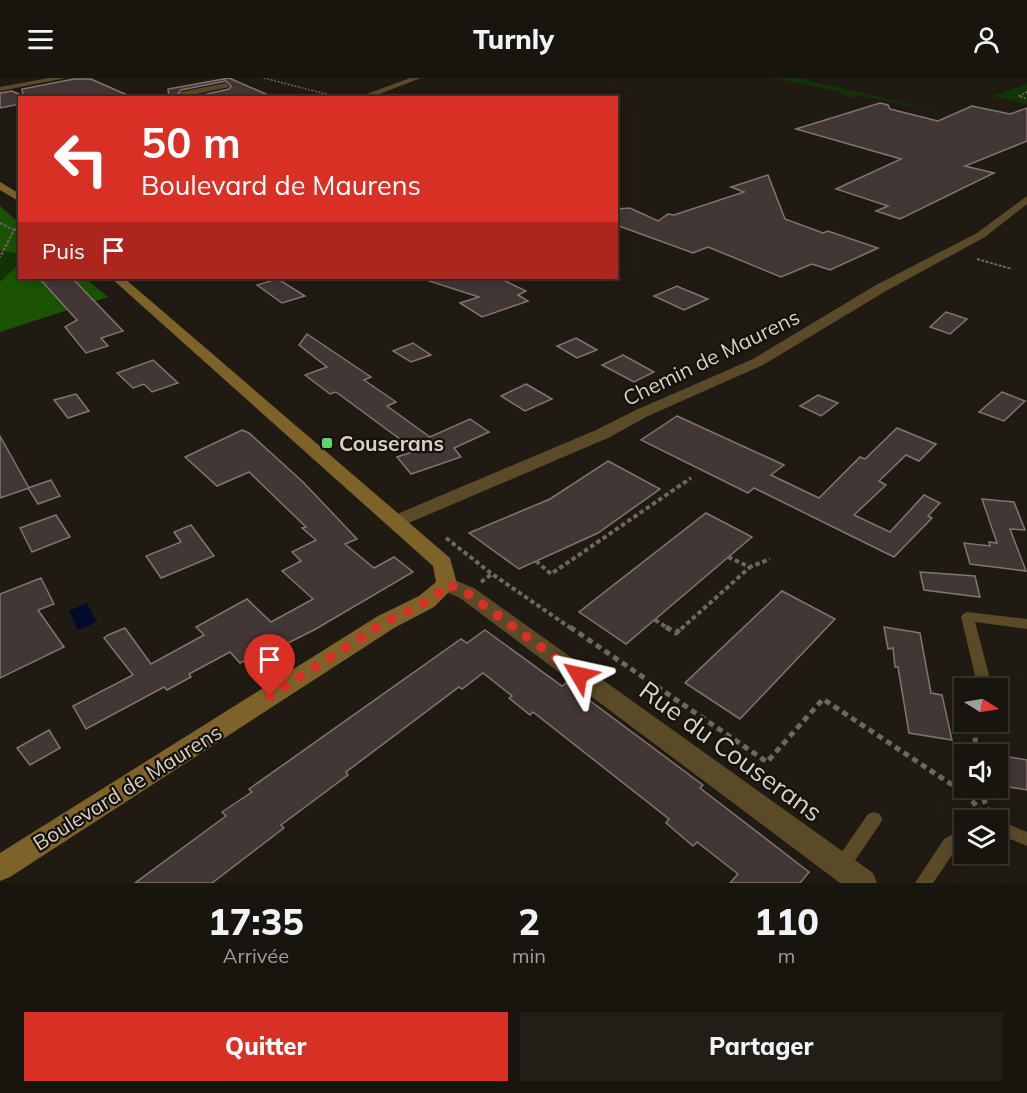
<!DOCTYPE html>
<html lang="fr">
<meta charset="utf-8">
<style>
body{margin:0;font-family:Mulish,sans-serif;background:#211d17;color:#f1f3f6;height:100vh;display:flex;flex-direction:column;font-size:22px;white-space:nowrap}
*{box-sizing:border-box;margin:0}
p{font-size:20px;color:#9f9e9e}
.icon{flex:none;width:33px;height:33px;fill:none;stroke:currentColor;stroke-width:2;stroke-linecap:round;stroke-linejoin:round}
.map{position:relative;height:805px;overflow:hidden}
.panel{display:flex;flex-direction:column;background:#18140e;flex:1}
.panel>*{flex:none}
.top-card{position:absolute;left:18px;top:18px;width:600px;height:183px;border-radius:0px;box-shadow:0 3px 15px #0003,0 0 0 2px #36332e;background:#d93025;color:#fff;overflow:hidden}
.needle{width:39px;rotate:101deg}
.fabs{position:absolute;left:954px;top:600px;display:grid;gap:12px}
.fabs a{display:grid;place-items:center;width:54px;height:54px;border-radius:0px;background:#18140e;box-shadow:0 3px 15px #0003,0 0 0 2px #36332e;font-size:30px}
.pin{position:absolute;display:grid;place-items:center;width:51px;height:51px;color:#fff;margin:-62px -26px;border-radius:50% 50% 50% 0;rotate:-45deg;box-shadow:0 0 6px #0007}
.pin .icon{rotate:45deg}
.me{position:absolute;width:66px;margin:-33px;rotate:306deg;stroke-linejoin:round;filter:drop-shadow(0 0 4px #0008)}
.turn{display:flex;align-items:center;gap:21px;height:126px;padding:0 24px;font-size:27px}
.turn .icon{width:78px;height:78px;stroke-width:2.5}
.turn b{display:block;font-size:42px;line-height:51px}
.then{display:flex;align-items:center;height:57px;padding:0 24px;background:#0003;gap:12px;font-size:22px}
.eta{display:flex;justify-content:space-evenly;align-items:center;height:102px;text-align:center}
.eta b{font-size:36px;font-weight:800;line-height:42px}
.button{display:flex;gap:12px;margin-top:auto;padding:12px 24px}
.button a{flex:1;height:69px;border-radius:0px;background:#d93025;color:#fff;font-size:24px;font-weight:800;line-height:69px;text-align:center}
.button a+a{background:#211d17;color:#f1f3f6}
header{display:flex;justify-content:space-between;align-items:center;height:78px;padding:0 24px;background:#18140e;font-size:27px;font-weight:800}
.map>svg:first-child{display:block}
.green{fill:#133407}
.forest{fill:#1b5303}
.water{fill:#000b2c}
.building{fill:#433735;stroke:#827471;stroke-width:1.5}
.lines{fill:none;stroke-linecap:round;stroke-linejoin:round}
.path-far3{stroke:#6c675f;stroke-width:1.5;stroke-dasharray:2 1.5;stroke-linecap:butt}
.path-far2{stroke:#6c675f;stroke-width:2;stroke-dasharray:3 1.5;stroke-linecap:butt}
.path-far1{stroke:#6c675f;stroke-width:4;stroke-dasharray:4.5 3;stroke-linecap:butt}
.path{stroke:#6c675f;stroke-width:5;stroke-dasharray:6 4.5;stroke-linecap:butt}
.lane{fill:#5a4a28;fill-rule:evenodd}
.street{fill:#5a4a28;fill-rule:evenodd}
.secondary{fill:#7d632a;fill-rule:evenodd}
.route{stroke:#d93025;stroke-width:10;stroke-dasharray:0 18}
.poi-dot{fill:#5bd56e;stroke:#171209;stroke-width:2}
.labels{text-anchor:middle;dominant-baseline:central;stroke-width:4.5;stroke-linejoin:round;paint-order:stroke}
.street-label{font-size:21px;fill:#d5d1cb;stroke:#171209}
.poi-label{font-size:21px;font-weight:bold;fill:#d5d1cb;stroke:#171209;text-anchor:start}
.near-street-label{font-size:26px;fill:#d5d1cb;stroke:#171209}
</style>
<header><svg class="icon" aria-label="menu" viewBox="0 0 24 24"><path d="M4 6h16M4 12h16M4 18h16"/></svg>Turnly<svg class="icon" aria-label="person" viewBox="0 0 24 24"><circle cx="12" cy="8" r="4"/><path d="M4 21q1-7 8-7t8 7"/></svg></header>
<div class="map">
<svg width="1027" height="805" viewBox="0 0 1027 805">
<rect width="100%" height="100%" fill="#201b12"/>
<g class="green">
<polygon points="774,0 798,0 954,37 858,17 852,20 837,13"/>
<polygon points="1027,6 1027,26 993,18"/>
<polygon points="0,162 19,178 20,200 0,249"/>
</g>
<g class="forest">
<polygon points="0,128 19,145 19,176 0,172"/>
<polygon points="19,186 20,200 85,200 108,219 0,254 0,204"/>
</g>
<polygon class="water" points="87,525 97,544 78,552 69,533"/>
<g class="building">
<polygon points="229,0 275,20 190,20 229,11 231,8 226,3 181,12 175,20 169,20 168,11"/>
<polygon points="74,1 91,1 134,20 20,20 20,26 0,30 0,15 12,13 23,18 22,11"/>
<polygon points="880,25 888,27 890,31 938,43 972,28 1010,36 1027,30 1027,63 965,88 994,95 900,141 876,133 888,128 836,111 901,81 796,51"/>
<polygon points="768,97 785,141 823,155 828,153 878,170 830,192 812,186 781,199 708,169 693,175 616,147 616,131 630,130 658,143 668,136 674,137 744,114 731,109"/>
<polygon points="39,200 72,200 123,253 101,260 108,268 86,275 65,249 77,242"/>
<polygon points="429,200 499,200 526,213 518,217 528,223 482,239 460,225 479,219 429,203"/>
<polygon points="278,201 305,218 282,225 257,207"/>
<polygon points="677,208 681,210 708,221 684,232 654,218"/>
<polygon points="946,234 967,241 950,256 930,249"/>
<polygon points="307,256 371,299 364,302 396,324 387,328 430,359 470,341 489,354 454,370 461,379 411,396 397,379 416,373 336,314 330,316 305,297 327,289 299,267"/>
<polygon points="576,260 597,272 577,280 557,268"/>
<polygon points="413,265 431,277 411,284 393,273"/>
<polygon points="623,277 654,294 634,304 602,287"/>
<polygon points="153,282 178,305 152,314 144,306 133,310 117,295"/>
<polygon points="526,306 552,321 525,333 501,318"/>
<polygon points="1002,314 1025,323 1004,343 979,334"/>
<polygon points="76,316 89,333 68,340 54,322"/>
<polygon points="818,317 838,325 821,338 800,328"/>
<polygon points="677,338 784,387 771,397 819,420 860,379 865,381 897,350 936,366 919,383 906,377 879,403 886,407 854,437 890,454 924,417 940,425 928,438 932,440 894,479 754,410 748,415 641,362"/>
<polygon points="242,352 249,355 303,404 357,461 345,466 374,490 394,479 413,494 314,552 258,580 256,577 240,585 230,574 189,596 191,599 167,612 164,609 86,651 73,628 133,597 104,560 108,557 125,550 151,586 204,557 196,549 247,521 271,544 313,521 282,493 301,483 292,474 316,462 302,450 306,449 249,394 217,408 185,379"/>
<polygon points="0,358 29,410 0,420"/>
<polygon points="608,383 660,411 598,455 519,491 469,455 550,421"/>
<polygon points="51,402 60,418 38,426 28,410"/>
<polygon points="982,421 1014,424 1025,452 1010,451 1026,493 970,486 964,465 990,468 989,464 997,465"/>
<polygon points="706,435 752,459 626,566 579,534"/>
<polygon points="56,437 70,459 32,474 20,450"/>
<polygon points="191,447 214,478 161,500 146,478 181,464 174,454"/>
<polygon points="920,494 975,498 980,519 924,512"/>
<polygon points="41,500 54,526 38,532 64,569 0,600 0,516"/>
<polygon points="782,513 835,541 740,641 685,605"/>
<polygon points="884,549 920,555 931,615 942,617 952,662 909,655 898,589 895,589 893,570 888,571"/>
<polygon points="485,552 562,608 566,605 703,707 700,710 809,794 800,805 730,805 738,796 697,764 693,768 666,745 669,741 533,634 530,637 509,620 512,618 483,595 462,611 459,609 346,694 348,697 281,747 284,750 212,805 135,805 226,738 222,734 252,714 249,711 461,561 467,565"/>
<polygon points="49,652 60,670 30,687 17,670"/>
<polygon points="998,677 1027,682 1027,712 998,707"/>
</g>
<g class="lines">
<g class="path-far3">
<polyline points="264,0 341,20"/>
<polyline points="1027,14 1019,18 1027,21"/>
</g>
<g class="path-far2">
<polyline points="0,145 14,152 0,179"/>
<polyline points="14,152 20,148"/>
<polyline points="977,181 1012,191"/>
</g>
<g class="path-far1">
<polyline points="446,460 492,496 572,551"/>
<polyline points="728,479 750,489 770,481"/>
<polyline points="536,483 551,496 691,400"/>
<polyline points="481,504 492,496"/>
<polyline points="655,542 669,551"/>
<polyline points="681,551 750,489"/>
</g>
<g class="path">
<polyline points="570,549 767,684 823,621 966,716 987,740"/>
<polyline points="666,549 676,555 683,549"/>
<polyline points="977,676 974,652 992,644"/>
<polyline points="980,710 989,736"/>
</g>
<g class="lane">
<polygon points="967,534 1027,541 1027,551 975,544 990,601 988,605 983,606 978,605 976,601 961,539 963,536"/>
<polygon points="874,734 880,736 882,741 880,746 847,794 841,797 835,794 833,789 835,784 868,736"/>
<polygon points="996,742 998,742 1027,754 1027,768 998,756"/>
<polygon points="964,750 964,765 956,771 933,805 915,805 944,761"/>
</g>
<g class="street">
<polygon points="49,0 66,0 0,13 0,9"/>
<polygon points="410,0 421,0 369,20 356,20"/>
<polygon points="226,5 229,9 177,20 181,14"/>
<polygon points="1027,118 1027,126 985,159 886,213 763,287 648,338 608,360 404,447 390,447 387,443 390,439 596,352 636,332 753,281 876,207 977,155"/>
<polygon points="447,499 474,510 873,795 877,805 840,805 460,520 440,511 437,506 440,501"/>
</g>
<g class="secondary">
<polygon points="0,104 20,116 20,124 0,112"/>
<polygon points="111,200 124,200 450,480 457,506 434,529 394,550 10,799 0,803 0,775 378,538 419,518 436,504 433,488"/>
</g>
</g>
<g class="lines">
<path class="route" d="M270 618C308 594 346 569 384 545 405 533 432 526 447 506L467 515 579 597"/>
</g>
<rect class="poi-dot" x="321" y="359" width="12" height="12" rx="3"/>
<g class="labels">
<g class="street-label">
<text transform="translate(711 279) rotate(-26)">Chemin de Maurens</text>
<text transform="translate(127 709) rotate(-32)">Boulevard de Maurens</text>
</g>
<g class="poi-label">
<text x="339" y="365">Couserans</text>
</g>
<g class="near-street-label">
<text transform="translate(731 673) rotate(36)">Rue du Couserans</text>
</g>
</g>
</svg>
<div class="fabs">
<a><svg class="needle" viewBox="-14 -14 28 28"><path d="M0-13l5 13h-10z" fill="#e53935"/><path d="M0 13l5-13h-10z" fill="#9f9e9e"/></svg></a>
<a><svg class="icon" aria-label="sound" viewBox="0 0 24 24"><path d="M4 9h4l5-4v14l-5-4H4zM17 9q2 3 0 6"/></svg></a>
<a><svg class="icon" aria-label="layers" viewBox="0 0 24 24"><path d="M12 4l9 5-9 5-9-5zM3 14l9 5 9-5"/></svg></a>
</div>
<div class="pin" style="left:270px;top:618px;background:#d93025"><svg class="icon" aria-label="arrive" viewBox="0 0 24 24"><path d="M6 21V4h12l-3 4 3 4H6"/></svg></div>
<svg class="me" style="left:579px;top:597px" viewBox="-20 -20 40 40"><path d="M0-17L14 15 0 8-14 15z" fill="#d93025" stroke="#fff" stroke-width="4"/></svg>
<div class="top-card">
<div class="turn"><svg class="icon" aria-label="left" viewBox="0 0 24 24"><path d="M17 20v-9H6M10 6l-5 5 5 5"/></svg><div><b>50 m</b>Boulevard de Maurens</div></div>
<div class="then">Puis<svg class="icon" aria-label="arrive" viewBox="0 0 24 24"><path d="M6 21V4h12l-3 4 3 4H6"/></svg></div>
</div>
</div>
<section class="panel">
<div class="eta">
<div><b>17:35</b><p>Arrivée</p></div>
<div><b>2</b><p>min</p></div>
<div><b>110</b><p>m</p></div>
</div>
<div class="button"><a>Quitter</a><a>Partager</a></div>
</section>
